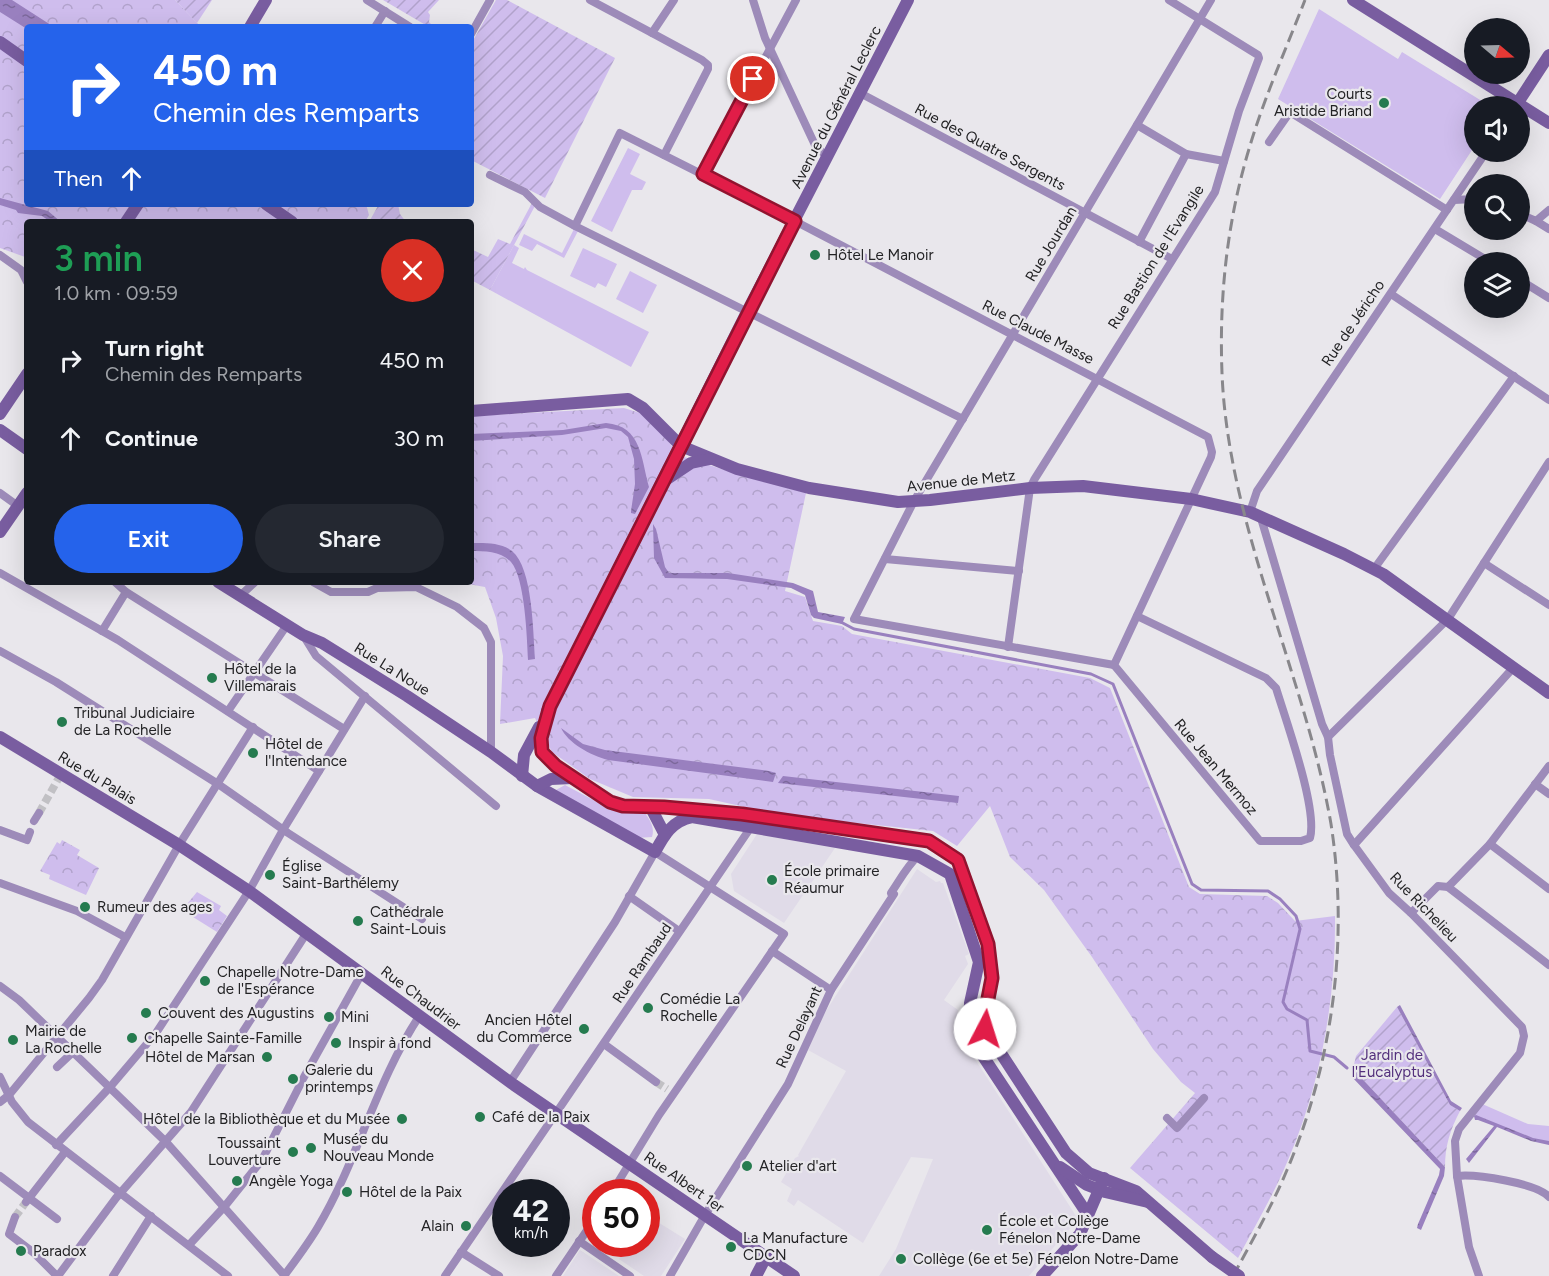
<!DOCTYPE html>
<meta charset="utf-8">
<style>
body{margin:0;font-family:Figtree,sans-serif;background:#242831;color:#f1f3f6;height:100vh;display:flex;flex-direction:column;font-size:22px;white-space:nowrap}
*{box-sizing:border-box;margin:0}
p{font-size:20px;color:#9ea1a6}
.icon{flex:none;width:33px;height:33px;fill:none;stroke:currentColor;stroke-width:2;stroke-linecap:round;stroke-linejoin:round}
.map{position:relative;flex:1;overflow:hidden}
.details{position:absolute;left:24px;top:219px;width:450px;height:366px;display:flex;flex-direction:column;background:#171b24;border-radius:6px;box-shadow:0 6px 24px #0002}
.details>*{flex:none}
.top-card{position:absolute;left:24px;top:24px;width:450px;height:183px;border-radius:6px;box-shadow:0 6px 24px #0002;background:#2563eb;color:#fff;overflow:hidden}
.needle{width:39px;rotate:109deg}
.buttons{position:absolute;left:1464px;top:18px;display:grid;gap:12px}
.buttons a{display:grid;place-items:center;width:66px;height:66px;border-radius:50%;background:#171b24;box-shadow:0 6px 24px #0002;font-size:30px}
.speed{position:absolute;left:492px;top:1179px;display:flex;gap:12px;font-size:30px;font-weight:700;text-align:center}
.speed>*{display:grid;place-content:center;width:78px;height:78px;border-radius:50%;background:#171b24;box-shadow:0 6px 24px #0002;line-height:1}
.speed small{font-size:15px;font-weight:400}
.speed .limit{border:9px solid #d22;background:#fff;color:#111}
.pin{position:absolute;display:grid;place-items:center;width:51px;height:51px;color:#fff;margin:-26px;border:3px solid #fff;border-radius:50%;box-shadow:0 2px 6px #0007}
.me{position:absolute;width:66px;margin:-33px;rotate:5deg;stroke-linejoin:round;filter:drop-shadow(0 0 4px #0008)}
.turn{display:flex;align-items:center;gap:21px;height:126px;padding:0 30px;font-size:27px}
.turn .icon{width:78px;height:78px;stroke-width:2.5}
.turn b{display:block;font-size:42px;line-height:51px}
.then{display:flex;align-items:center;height:57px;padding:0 30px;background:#0003;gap:12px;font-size:22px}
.round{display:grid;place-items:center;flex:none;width:63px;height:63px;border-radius:32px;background:#242831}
.head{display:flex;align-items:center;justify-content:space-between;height:102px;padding:0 30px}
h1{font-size:36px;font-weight:600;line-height:45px;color:#1e9e55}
.button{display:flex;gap:12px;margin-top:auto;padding:12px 30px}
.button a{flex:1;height:69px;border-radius:36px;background:#2563eb;color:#fff;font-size:24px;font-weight:600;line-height:69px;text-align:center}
.button a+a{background:#242831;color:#f1f3f6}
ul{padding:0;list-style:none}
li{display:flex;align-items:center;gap:18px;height:78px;padding:0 30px}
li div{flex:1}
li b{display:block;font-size:22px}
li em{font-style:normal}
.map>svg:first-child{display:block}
.built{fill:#e0dbe8}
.grass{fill:#cfbded}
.park{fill:url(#park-crowns)}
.garden{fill:url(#garden-furrows)}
.water{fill:url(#water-ripples)}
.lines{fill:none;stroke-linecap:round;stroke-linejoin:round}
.stream{stroke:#9980bf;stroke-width:3}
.street-tunnel{stroke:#c1c0c4;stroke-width:8;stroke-dasharray:8 4;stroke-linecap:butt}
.street{stroke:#9d8bb9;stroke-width:8}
.secondary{stroke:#795da0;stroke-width:12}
.rail{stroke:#88878b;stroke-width:3;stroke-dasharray:12 6;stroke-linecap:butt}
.secondary-bridge{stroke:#795da0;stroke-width:12}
.route-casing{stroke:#92132f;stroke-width:15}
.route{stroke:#e11d48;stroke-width:10}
.poi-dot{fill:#257b4f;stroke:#e9e7ec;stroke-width:2}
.labels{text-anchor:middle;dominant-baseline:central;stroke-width:4.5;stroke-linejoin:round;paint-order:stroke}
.poi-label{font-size:15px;fill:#232325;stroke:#e9e7ec;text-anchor:start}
.street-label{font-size:15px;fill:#232325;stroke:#e9e7ec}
.park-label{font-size:15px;fill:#53307c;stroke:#e9e7ec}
</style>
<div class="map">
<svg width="1549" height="1276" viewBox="0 0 1549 1276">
<defs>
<pattern id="park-crowns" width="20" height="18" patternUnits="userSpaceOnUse" patternTransform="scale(1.5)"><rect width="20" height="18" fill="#cfbded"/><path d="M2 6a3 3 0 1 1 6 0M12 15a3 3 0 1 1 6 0" fill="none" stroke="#b1a2cb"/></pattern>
<pattern id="garden-furrows" width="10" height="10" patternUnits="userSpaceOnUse" patternTransform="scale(1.5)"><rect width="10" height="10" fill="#cfbded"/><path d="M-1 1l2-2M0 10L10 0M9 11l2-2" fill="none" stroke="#b1a2cb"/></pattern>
<pattern id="water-ripples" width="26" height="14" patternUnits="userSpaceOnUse" patternTransform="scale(1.5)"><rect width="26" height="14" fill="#9980bf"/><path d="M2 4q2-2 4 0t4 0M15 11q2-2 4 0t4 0" fill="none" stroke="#7c689b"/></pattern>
</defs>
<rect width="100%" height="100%" fill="#e9e7ec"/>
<g class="built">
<polygon points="757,834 835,848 784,923 734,891 731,874"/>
<polygon points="917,869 936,882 940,881 941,883 943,883 969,954 965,956 968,964 944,1000 958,1010 955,1028 1078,1219 1029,1276 879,1276 896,1249 933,1159 911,1157 863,1243 798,1200 794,1206 787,1201 792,1189 781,1182 795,1158 799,1156 798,1155 846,1071 808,1050 824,1014"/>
<polygon points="648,1216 685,1239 661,1276 644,1276 619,1259 630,1244 646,1244"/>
<polygon points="580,1250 619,1276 563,1276"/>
</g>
<g class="grass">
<polygon points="1319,9 1398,59 1402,52 1490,106 1474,106 1474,147 1440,199 1278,99"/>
<polygon points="628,148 640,154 630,174 646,182 642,190 632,190 612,232 591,221"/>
<polygon points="574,229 578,231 564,258 537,244 532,251 519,245 524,234 562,253"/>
<polygon points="514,245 519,248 512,263 524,269 525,267 527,270 649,332 631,367 490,290"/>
<polygon points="583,248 617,264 606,287 598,283 595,288 570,276"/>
<polygon points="630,271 657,285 643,313 616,299"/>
<path d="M565 785 614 811 645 813C650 820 655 828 652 837L636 838 556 790Z"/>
<polygon points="1480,1103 1528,1124 1549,1126 1549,1143 1545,1143 1470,1115"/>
</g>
<g class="park">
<polygon points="0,0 175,0 201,27 27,27 27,204 366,204 369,215 365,222 27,222 27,261 25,257 0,248"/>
<path d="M624 408 640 413 656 424 678 455 734 473 806 493 785 591 805 597 813 621 842 626 852 634 1090 678 1110 688 1189 887 1200 894 1267 896 1278 903 1295 921 1335 916C1336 998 1321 1084 1288 1160 1274 1194 1255 1226 1238 1258L1130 1168 1195 1093 1181 1082 1153 1049 1092 957 1044 890 1010 857 990 806 957 846 933 831 781 815 709 799 633 797 590 779 552 752 535 718 500 724 503 656 496 618 485 587 457 582H471V416Z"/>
<polygon points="62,840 80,850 77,855 99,868 86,895 49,879 50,875 40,871 57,842 60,844"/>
<polygon points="197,892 221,906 219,910 227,916 217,932 185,912 189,906 187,904"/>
</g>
<g class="garden">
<polygon points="175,0 212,0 197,23"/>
<polygon points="383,0 439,0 428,12 430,15 429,22 431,24 429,27"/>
<polygon points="496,0 507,0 615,58 545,198 471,160 471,44"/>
<polygon points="533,201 536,204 490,290 471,280 471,249 488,257 498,239 510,244"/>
<polygon points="379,204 398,204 400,214 406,222 369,222"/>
<path d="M1397 1007 1450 1105 1460 1111C1450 1130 1445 1146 1445 1167L1353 1069 1356 1056Z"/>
</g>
<g class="water">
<polygon points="0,0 12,0 54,27 27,27 27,29 0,12"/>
<polygon points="0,198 48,211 61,222 51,222 42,216 18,213 16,210 0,205"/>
<path d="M606 423C642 426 641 459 649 487L635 514 631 513V511L635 484 634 459 628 437 621 431 606 428 562 435 471 441V434L563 430Z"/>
<polygon points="653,524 656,529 665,567 669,573 728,573 793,583 813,591 818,612 845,617 842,624 814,618 811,615 805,595 791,588 727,579 665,578 654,558"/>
<path d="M471 543C485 543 500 542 512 551 533 568 533 633 535 659L528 660C527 638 525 578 511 562 501 551 485 551 471 551Z"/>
<path d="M561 728 583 744 605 750 769 771 776 773 773 782 608 760C590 755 568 743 561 728Z"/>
<polygon points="783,776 959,796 958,803 778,783"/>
<polygon points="1400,1005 1451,1101 1462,1108 1460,1111 1450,1105 1397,1007"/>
<polygon points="1353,1069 1445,1167 1444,1176 1421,1230 1417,1228 1418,1224 1439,1175 1440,1169 1351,1076"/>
<polygon points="1476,1115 1533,1138 1549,1141 1549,1145 1531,1141 1497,1127 1469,1163 1466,1159 1494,1126 1478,1120 1475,1120 1474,1116"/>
</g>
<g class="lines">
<polyline class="stream" points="839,621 854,629 1091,674 1113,684 1192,884 1201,890 1268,891 1280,899 1296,916 1300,929 1283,1002 1287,1009 1307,1020 1310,1051 1334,1057 1347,1068"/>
<g class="street-tunnel">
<polyline points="39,813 61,774"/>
<polyline points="656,1082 667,1089"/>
<polyline points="15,1217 26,1202"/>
</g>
<g class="street">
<polyline points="367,0 410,27"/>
<polyline points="590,0 652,33"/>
<polyline points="753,0 765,38 815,145 827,157"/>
<polyline points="375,27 385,11"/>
<polyline points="471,34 490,0"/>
<polyline points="860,93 1172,259"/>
<polyline points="1137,125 1186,154 1224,161"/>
<polyline points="1269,142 1290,112 1447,210"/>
<polyline points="664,155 708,69 708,65 702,60 652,33 674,0"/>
<polyline points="703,174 796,0"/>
<polyline points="490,175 525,192 540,207 575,226 963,419"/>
<polyline points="1454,200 1474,199"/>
<polyline points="1520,214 1536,221 1549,210"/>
<polyline points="1536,221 1549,229"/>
<polyline points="575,226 620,133 789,218 1208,437 1212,452 1211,457 1114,665"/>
<polyline points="1435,229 1490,262"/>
<polyline points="1139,242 1186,154"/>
<polyline points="0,255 21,270 27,282"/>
<polyline points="1520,280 1549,298"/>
<polyline points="1391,294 1549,400"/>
<polyline points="0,493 18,506"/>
<polyline points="1250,512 1257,491 1486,152"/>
<polyline points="1261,518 1322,724 1328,737 1330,755 1347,834 1354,845 1389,893 1411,913 1522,1027 1524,1036 1520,1053 1459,1129 1455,1141 1457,1176"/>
<polyline points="885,559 1019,571"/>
<polyline points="1484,563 1549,605"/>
<polyline points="1374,569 1514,376"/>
<polyline points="0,573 118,640 319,771"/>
<polyline points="115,582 126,592 344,729"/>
<polyline points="313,582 331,592 368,592 377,588 416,587 457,607 484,628 491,642 491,752"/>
<polyline points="240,596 255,582"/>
<polyline points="102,631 126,592"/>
<polyline points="303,635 316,656 496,806"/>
<polyline points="1008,647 1030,488 1034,480 1215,192 1239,111 1259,58 1258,55 1169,0"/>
<polyline points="0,651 56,682 218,784 288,833 422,919"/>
<polyline points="1114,665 854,619 914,501 1211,0"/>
<path d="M1114 665 1260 841H1301L1310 838C1318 809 1286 721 1276 688L1266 678 1137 616"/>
<polyline points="228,711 287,625"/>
<polyline points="1328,737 1448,619 1549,462"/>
<polyline points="1535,784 1549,794"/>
<polyline points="34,821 39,813"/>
<polyline points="0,830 27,840 30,832"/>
<polyline points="1490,844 1549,889"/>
<polyline points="1354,845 1513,668"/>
<polyline points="0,883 77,911 125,937"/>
<polyline points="1448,887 1549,965"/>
<polyline points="629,896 679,931"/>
<polyline points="1411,913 1438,886 1448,887 1490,844 1549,766"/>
<polyline points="772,951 831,990"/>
<polyline points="0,986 19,1000 166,1142 285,1276"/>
<polyline points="604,1044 656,1082"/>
<polyline points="57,1067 74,1051"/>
<polyline points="0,1077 12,1102 28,1122 228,1276"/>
<polyline points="510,1082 615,922 655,852 784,934 659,1115 612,1192"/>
<polyline points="0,1102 9,1095 89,998 102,980 179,845 253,727"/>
<polyline points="1167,1118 1177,1128 1204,1098"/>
<polyline points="56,1145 111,1086 156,1033 249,891 283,830 365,696"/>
<polyline points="0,1176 57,1219"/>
<polyline points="26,1202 65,1152"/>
<polyline points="15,1217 9,1234 34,1253 57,1276"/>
<polyline points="579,1241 630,1276"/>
<polyline points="189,1245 225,1206 262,1160 304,1077 362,973"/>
<polyline points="461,1252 499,1276"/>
<polyline points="58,1276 116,1198 191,1112 306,934"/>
<polyline points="113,1276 151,1216"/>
<path d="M284 1276C295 1261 308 1244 318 1227 358 1160 376 1081 420 1015"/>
<polyline points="445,1276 751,827"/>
<polyline points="556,1276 596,1217"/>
<path d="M670 1276 705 1215 788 1084 831 990 894 894 891 893C900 880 907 866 918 856"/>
<path d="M1479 1276 1469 1247 1457 1176C1476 1174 1537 1183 1549 1197"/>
</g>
<g class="secondary">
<polyline points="1353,0 1549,123"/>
<polyline points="250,27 266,0"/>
<polyline points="0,42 27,61"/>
<polyline points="1517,104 1549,55"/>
<polyline points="266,204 292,222"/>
<polyline points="126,222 138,204"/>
<polyline points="471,411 628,399 643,408 681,446 737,469 809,488 898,502 930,500 1030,488 1083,486 1191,499 1250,512 1344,554 1383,574 1549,693"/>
<polyline points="0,414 27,374"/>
<polyline points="0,430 27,449"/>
<polyline points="664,481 691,463 710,459"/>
<polyline points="0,532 27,493"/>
<path d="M218 582 303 635 322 643 407 696 491 752 537 786 655 852C664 835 672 821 692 817L918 856 950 874 979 962 970 1003 969 1035 1088 1215"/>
<polyline points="550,706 541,738 542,752 556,766 610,802 623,806 664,807 743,814 929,841 958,860 988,944 992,978 986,1009 985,1029 1066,1153 1089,1173 1136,1191 1212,1257"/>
<polyline points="547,711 748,310 908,0"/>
<polyline points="0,737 179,845 249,891 514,1085 794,1276"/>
<polyline points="522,776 524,755 539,727"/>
<polyline points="537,786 551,779 572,778"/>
<polyline points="651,808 665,835"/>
<polyline points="1060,1167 1087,1185 1105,1192 1148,1202"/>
<polyline points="756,1276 766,1257"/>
<polyline points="1042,1276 1080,1234 1104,1178"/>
</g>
<path class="rail" d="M1233 1276C1252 1241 1272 1206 1287 1170 1333 1062 1349 940 1331 824 1322 772 1307 721 1291 670 1261 573 1226 475 1222 373 1219 297 1227 222 1249 149 1264 98 1286 49 1305 0"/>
<polyline class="secondary-bridge" points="1212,1257 1239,1276"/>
</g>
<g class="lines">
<g class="route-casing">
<polyline id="route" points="753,79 703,174 795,221 550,706 541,738 542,752 556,766 610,802 623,806 664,807 742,814 929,841 958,860 988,944 992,978 986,1009 985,1029"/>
</g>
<use href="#route" class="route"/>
</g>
<g class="poi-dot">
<circle cx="1384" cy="103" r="6"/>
<circle cx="815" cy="255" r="6"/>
<circle cx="212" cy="678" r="6"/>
<circle cx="62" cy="722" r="6"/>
<circle cx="253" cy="753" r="6"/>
<circle cx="270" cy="875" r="6"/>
<circle cx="772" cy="880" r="6"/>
<circle cx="85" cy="907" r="6"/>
<circle cx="358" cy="921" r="6"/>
<circle cx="205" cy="981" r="6"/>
<circle cx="648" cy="1008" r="6"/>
<circle cx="146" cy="1013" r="6"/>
<circle cx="329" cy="1017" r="6"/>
<circle cx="584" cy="1029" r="6"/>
<circle cx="132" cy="1038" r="6"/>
<circle cx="13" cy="1040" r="6"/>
<circle cx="336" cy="1043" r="6"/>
<circle cx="267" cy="1057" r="6"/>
<circle cx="293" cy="1079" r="6"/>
<circle cx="480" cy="1117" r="6"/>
<circle cx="402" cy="1119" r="6"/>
<circle cx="311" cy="1148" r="6"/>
<circle cx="293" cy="1152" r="6"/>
<circle cx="747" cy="1166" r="6"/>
<circle cx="237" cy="1181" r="6"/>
<circle cx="347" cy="1192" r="6"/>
<circle cx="466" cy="1226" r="6"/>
<circle cx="987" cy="1230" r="6"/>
<circle cx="731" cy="1247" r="6"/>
<circle cx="21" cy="1251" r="6"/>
<circle cx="901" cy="1259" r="6"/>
</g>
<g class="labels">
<g class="poi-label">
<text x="1372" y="94" text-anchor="end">Courts<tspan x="1372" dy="17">Aristide Briand</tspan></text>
<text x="827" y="255">Hôtel Le Manoir</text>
<text x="224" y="669">Hôtel de la<tspan x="224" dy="17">Villemarais</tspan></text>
<text x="74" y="713">Tribunal Judiciaire<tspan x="74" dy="17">de La Rochelle</tspan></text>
<text x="265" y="744">Hôtel de<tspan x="265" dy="17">l'Intendance</tspan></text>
<text x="282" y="866">Église<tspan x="282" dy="17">Saint-Barthélemy</tspan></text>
<text x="784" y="871">École primaire<tspan x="784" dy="17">Réaumur</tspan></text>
<text x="97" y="907">Rumeur des ages</text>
<text x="370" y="912">Cathédrale<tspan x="370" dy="17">Saint-Louis</tspan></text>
<text x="217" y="972">Chapelle Notre-Dame<tspan x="217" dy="17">de l'Espérance</tspan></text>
<text x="660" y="999">Comédie La<tspan x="660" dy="17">Rochelle</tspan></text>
<text x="158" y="1013">Couvent des Augustins</text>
<text x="341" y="1017">Mini</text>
<text x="572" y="1020" text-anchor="end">Ancien Hôtel<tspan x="572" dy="17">du Commerce</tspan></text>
<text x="25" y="1031">Mairie de<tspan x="25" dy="17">La Rochelle</tspan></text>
<text x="144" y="1038">Chapelle Sainte-Famille</text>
<text x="348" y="1043">Inspir à fond</text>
<text x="255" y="1057" text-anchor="end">Hôtel de Marsan</text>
<text x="305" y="1070">Galerie du<tspan x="305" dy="17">printemps</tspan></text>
<text x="492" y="1117">Café de la Paix</text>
<text x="390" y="1119" text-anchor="end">Hôtel de la Bibliothèque et du Musée</text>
<text x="323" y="1139">Musée du<tspan x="323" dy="17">Nouveau Monde</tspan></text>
<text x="281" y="1143" text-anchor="end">Toussaint<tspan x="281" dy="17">Louverture</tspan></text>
<text x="759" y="1166">Atelier d'art</text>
<text x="249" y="1181">Angèle Yoga</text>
<text x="359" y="1192">Hôtel de la Paix</text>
<text x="999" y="1221">École et Collège<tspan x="999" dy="17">Fénelon Notre-Dame</tspan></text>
<text x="454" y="1226" text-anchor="end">Alain</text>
<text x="743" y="1238">La Manufacture<tspan x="743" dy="17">CDCN</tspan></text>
<text x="33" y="1251">Paradox</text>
<text x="913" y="1259">Collège (6e et 5e) Fénelon Notre-Dame</text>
</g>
<g class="street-label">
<text transform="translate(836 107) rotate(-63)">Avenue du Général Leclerc</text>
<text transform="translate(990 147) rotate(28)">Rue des Quatre Sergents</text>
<text transform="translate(1051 244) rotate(-59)">Rue Jourdan</text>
<text transform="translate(1156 257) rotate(-58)">Rue Bastion de l'Evangile</text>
<text transform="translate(1353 323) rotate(-56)">Rue de Jéricho</text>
<text transform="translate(1038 332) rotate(27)">Rue Claude Masse</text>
<text transform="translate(961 481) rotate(-6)">Avenue de Metz</text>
<text transform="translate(392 669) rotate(32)">Rue La Noue</text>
<text transform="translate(1216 767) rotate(50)">Rue Jean Mermoz</text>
<text transform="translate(97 778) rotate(31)">Rue du Palais</text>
<text transform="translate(1424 907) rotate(46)">Rue Richelieu</text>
<text transform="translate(642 963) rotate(-56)">Rue Rambaud</text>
<text transform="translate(421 998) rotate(37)">Rue Chaudrier</text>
<text transform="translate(799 1027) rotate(-65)">Rue Delayant</text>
<text transform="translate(684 1182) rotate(35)">Rue Albert 1er</text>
</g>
<g class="park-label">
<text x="1392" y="1055">Jardin de<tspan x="1392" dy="17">l'Eucalyptus</tspan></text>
</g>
</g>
</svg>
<div class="buttons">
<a><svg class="needle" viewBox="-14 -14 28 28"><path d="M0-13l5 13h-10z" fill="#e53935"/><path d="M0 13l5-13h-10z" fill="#9ea1a6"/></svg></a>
<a><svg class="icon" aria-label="sound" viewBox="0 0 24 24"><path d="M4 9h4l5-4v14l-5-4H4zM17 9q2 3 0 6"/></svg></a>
<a><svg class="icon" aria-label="search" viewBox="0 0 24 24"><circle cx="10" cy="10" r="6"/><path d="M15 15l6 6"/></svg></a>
<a><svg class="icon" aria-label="layers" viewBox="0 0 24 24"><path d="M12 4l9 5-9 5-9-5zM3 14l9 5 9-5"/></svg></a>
</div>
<div class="speed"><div>42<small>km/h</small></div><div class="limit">50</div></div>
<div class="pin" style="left:753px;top:79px;background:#d93025"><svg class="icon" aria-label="arrive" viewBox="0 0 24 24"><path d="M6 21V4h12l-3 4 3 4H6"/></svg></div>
<svg class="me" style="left:985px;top:1029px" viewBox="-20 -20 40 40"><circle r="19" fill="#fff"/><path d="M0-13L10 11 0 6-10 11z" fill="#e11d48"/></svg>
<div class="top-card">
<div class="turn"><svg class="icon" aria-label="right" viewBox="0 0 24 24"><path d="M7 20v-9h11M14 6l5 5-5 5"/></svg><div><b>450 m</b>Chemin des Remparts</div></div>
<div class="then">Then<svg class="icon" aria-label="ahead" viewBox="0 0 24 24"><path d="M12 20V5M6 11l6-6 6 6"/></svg></div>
</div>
<section class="details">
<div class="head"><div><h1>3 min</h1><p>1.0 km · 09:59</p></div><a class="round" style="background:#d93025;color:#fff"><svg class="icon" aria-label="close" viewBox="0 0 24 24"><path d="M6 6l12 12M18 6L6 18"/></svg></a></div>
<ul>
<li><svg class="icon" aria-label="right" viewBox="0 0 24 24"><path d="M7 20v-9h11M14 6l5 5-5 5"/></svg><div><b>Turn right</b><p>Chemin des Remparts</p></div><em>450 m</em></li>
<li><svg class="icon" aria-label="ahead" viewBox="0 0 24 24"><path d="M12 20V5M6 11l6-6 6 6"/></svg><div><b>Continue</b></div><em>30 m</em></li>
</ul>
<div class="button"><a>Exit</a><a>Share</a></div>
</section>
</div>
